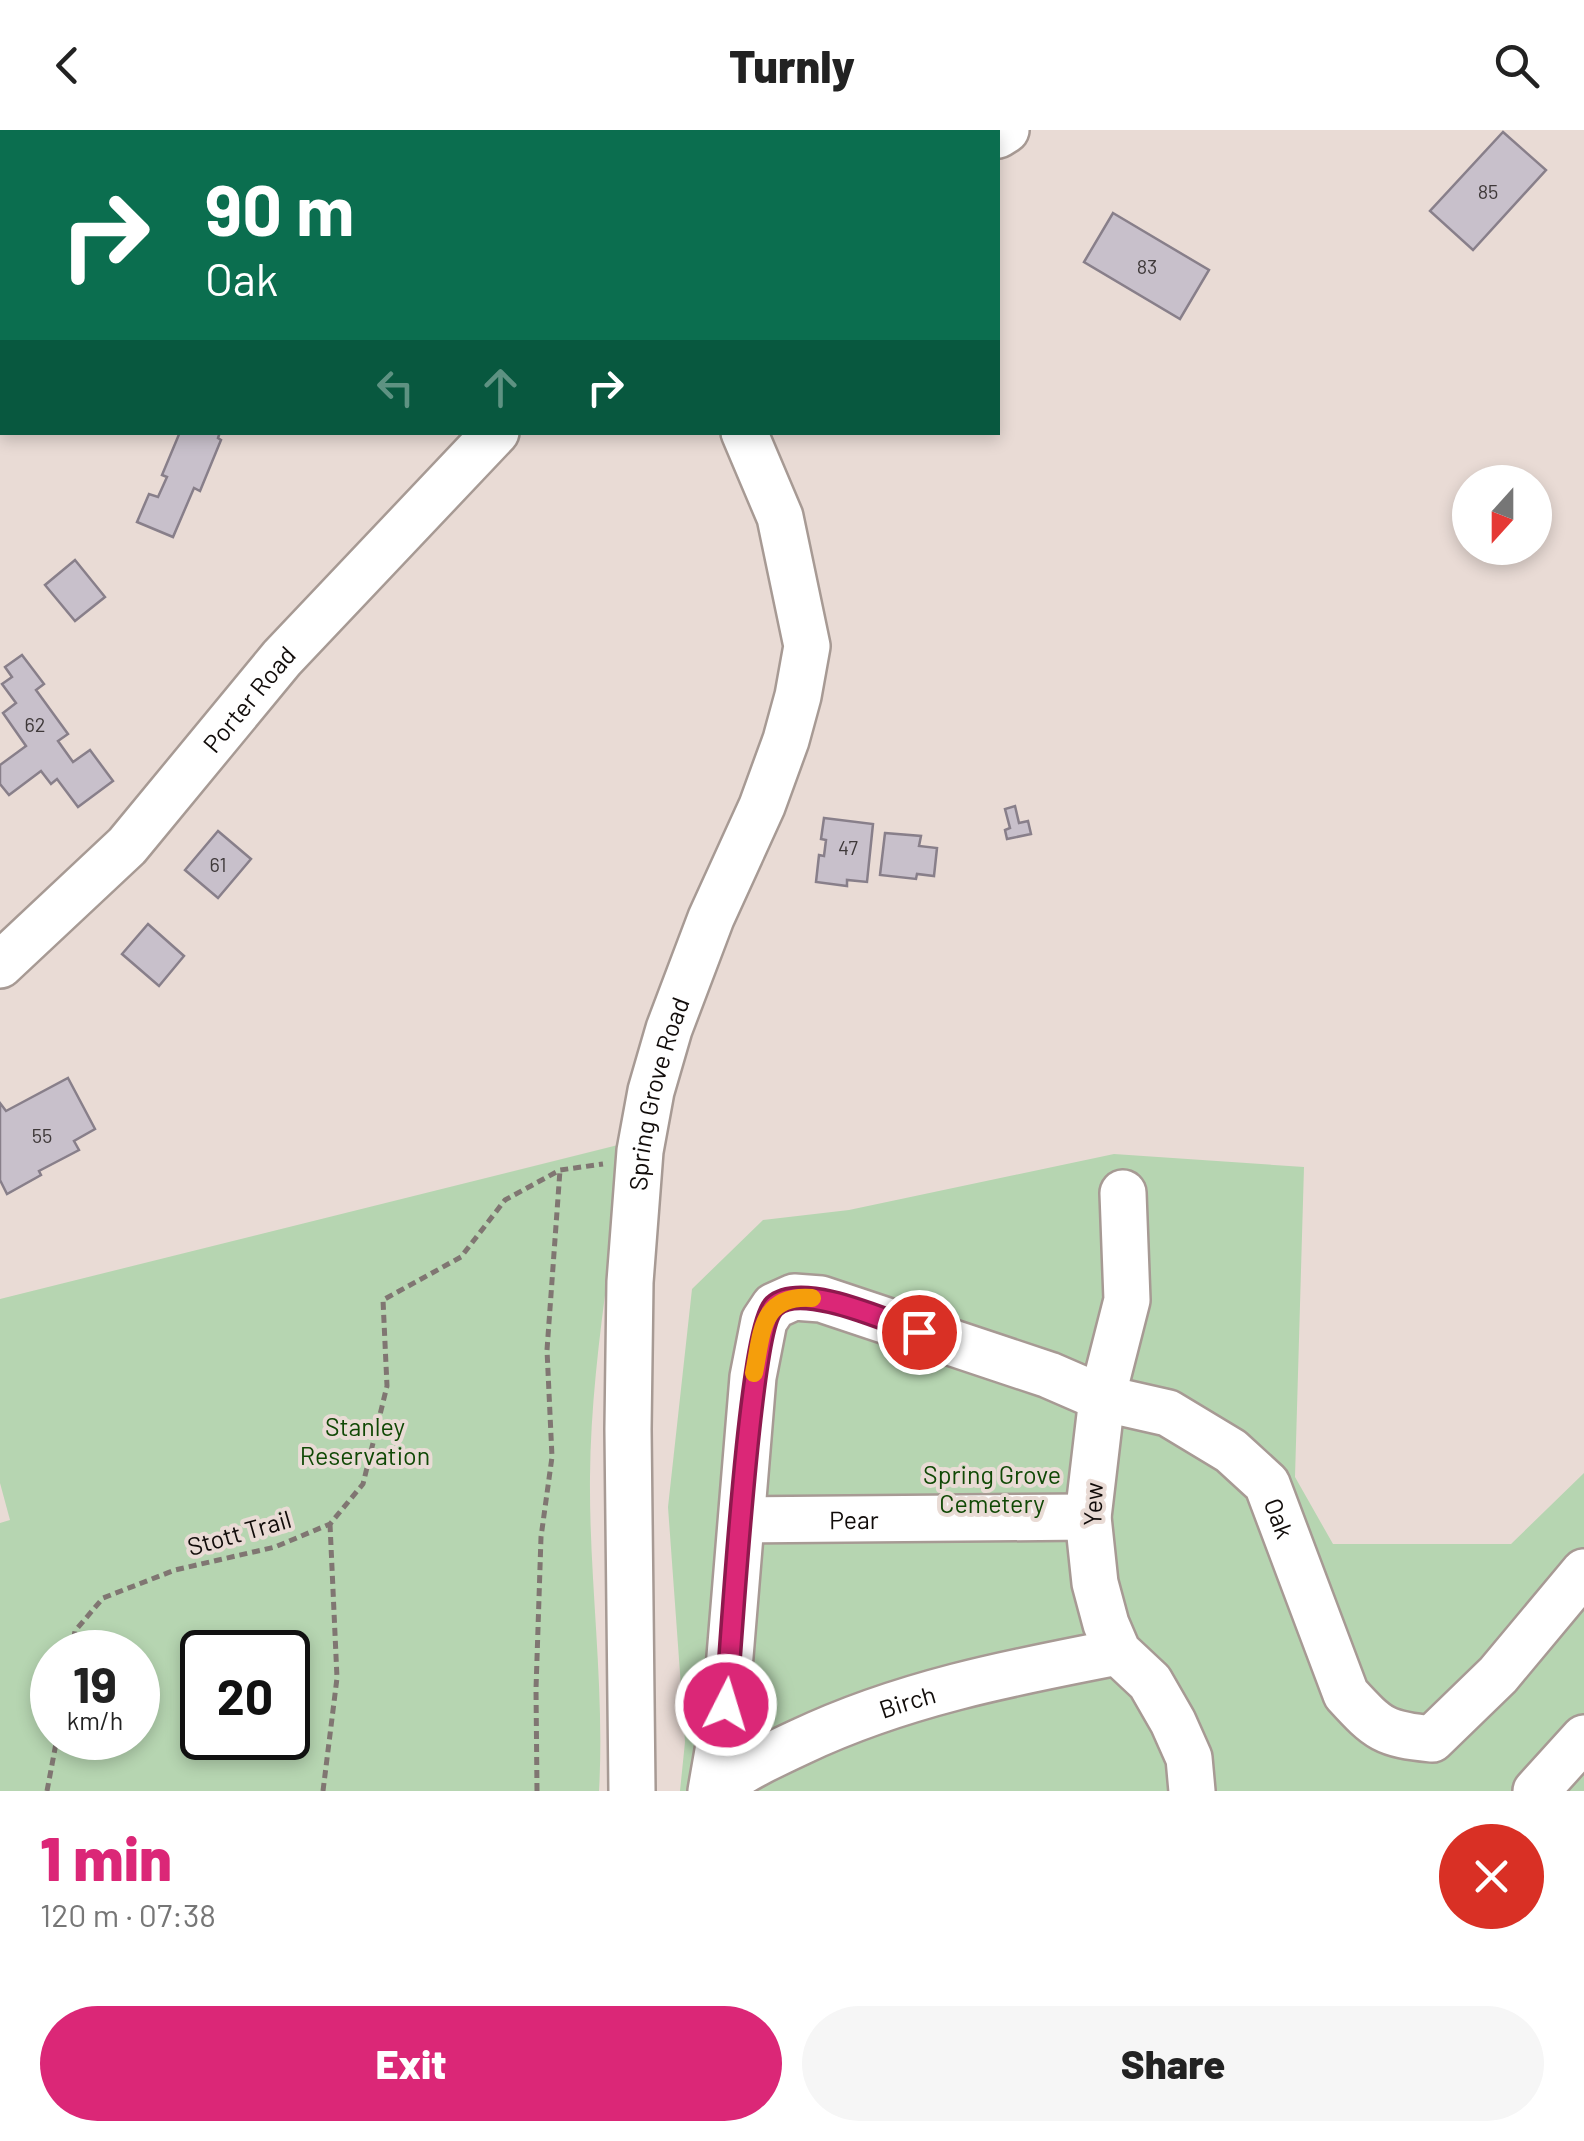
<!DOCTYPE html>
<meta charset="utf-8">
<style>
body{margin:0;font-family:Barlow,sans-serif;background:#f6f6f6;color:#222;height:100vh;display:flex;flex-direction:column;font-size:38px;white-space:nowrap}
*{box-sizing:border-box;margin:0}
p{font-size:32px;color:#767676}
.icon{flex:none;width:55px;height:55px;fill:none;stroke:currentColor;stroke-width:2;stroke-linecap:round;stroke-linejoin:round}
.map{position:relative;height:1661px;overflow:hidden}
.sheet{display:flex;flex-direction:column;background:#fff;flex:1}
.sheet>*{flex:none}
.hud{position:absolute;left:0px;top:0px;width:1000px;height:305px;box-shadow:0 5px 15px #0003;background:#0b6e4f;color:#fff;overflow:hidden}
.needle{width:65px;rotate:201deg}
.buttons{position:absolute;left:1452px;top:335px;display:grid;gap:20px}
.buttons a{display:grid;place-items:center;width:100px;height:100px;border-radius:50%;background:#fff;box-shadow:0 5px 15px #0003;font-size:50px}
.speed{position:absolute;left:30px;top:1500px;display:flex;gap:20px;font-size:50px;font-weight:700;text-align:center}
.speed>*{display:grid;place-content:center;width:130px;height:130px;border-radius:50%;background:#fff;box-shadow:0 5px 15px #0003;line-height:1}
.speed small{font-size:25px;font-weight:400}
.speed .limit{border:5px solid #111;border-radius:15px;background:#fff;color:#111}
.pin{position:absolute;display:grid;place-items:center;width:85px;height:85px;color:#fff;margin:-42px;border:5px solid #fff;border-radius:50%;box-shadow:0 2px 10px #0007}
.me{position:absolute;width:110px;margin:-55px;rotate:5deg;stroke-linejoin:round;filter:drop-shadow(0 0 8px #0008)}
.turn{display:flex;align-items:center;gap:35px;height:210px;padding:0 40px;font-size:45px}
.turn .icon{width:130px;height:130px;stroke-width:2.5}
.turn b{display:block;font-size:70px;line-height:85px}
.lanes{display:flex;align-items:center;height:95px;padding:0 40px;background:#0003;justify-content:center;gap:50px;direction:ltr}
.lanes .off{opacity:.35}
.round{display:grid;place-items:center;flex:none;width:105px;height:105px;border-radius:52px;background:#f6f6f6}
.overview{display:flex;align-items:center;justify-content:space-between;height:170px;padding:0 40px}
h1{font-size:60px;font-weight:800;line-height:75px;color:#db2777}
.primary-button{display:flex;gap:20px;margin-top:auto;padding:20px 40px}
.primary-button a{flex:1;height:115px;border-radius:60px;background:#db2777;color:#fff;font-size:40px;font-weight:800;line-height:115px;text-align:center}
.primary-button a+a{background:#f6f6f6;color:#222}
header{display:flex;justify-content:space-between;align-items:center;height:130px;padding:0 40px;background:#fff;font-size:45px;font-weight:800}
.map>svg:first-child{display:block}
.green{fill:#b6d5b1;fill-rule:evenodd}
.building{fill:#c8c0cb;stroke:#887f8a;stroke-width:2.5}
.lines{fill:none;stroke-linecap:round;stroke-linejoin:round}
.minor-casing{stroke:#a79a94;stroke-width:50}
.path{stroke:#807672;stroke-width:5;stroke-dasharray:8 5;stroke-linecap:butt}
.minor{stroke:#fff;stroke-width:45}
.route-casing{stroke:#8e194d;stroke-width:25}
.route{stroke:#db2777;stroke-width:18}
.slow{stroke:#f59e0b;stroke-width:18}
.labels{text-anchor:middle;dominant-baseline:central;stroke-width:8;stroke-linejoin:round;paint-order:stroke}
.number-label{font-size:20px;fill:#3f393a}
.street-label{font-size:25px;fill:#110c0a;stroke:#e9dbd5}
.park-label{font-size:25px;fill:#104805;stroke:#e9dbd5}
</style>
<header><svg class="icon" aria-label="back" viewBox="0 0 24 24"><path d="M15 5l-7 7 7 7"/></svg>Turnly<svg class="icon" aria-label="search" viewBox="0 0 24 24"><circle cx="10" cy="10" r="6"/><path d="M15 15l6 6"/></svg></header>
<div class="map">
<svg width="1584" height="1661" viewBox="0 0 1584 1661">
<rect width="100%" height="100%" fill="#e9dbd5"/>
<g class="green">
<path d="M626 1013C612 1123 591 1236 590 1347 589 1452 605 1556 599 1661H0V1393L10 1390 0 1353V1169ZM52 1522H138V1608H52ZM202 1522H288V1608H202Z"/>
<polygon points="1114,1024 1304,1037 1295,1347 1333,1414 1511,1414 1584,1343 1584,1661 680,1661 685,1612 668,1377 692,1159 763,1090 849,1080"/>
</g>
<g class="building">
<polygon points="1503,2 1546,40 1473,120 1430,81"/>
<polygon points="1113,83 1209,140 1180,189 1084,132"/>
<polygon points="180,302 220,302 218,308 221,310 200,361 194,358 173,407 137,392 149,364 158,367 167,347 162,345"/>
<polygon points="75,430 105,467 75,491 45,455"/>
<polygon points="22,525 44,554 36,560 68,604 58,611 73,632 90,620 113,651 78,677 57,649 51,654 41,641 9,665 0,654 0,635 26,616 3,583 16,573 2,554 12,547 5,537"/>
<polygon points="1015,676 1019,693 1028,691 1031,704 1007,709 1005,700 1010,698 1005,679"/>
<polygon points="824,688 873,694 867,752 847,750 847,756 816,752 819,725 824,726 826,710 821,709"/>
<polygon points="218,701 251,729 218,768 185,740"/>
<polygon points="885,703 921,706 919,716 937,718 934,746 917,744 916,749 880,745"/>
<polygon points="148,794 184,826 159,856 122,824"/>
<polygon points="68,948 95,999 74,1011 79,1020 39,1041 41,1045 7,1064 0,1050 0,973 6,981"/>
</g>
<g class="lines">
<g class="minor-casing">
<g id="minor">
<polyline points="729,2 729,0"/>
<polyline points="998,5 1006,0"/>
<path id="s1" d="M0 835 127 716 282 528 496 302"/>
<polyline points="1123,1063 1127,1170 1102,1268 1088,1387 1095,1453 1106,1494 1118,1522 1150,1552 1173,1592 1189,1628 1192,1661"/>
<path id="s2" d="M742 1390 1088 1387"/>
<path id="s3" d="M632 1661 628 1299 630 1152 640 1021 651 961 669 899 711 788 762 676 786 610 798 566 807 516 780 387 744 302"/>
<path id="s4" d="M711 1661 726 1575 753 1247 764 1191 774 1176 794 1167 821 1169 1049 1245 1102 1268 1168 1283 1231 1321 1267 1354 1346 1564C1379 1600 1384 1604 1432 1609L1498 1545 1584 1442"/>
<path id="s5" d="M713 1661C740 1640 770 1626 800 1612 901 1564 1009 1543 1118 1522"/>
<polyline points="1536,1661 1584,1608"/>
</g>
</g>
<g class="path">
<polyline points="71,1522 75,1501 103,1468 175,1440 275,1417 330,1394 363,1354 387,1256 383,1170 461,1127 505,1070 560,1040 603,1034"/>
<polyline points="47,1661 57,1608"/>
<polyline points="323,1661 337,1548 330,1394"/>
<polyline points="537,1661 536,1559 541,1407 552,1327 547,1220 560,1040"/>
</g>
<use href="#minor" class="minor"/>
</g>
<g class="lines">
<g class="route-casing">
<path id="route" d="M726 1575C731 1520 749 1199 774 1176 801 1151 887 1191 919 1202"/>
</g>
<use href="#route" class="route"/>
<path class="slow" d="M754 1243C762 1204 760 1164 812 1168"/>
</g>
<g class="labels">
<g class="number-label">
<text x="1488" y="61">85</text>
<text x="1147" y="136">83</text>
<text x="35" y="594">62</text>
<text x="848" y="717">47</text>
<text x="218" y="734">61</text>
<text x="42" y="1005">55</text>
</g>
<g class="street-label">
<text stroke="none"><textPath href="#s1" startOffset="365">Porter Road</textPath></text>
<text stroke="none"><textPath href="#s3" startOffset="700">Spring Grove Road</textPath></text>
<text transform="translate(1092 1374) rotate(-88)">Yew</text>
<text stroke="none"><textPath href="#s2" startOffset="112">Pear</textPath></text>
<text stroke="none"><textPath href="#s4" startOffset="1065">Oak</textPath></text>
<text transform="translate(239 1402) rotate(-16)">Stott Trail</text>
<text stroke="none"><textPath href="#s5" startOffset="215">Birch</textPath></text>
</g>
<g class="park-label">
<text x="365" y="1296">Stanley<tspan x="365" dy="29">Reservation</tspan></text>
<text x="992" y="1344">Spring Grove<tspan x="992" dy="29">Cemetery</tspan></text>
</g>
</g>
</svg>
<div class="buttons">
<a><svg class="needle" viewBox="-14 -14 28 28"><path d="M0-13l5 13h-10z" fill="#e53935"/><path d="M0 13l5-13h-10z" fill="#767676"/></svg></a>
</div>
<div class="speed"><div>19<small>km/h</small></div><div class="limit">20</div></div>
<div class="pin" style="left:919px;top:1202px;background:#d93025"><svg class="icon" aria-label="arrive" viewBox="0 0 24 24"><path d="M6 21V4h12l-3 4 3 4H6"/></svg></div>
<svg class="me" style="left:726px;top:1575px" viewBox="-20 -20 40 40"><circle r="17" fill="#db2777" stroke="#fff" stroke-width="3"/><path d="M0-11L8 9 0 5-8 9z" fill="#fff"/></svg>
<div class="hud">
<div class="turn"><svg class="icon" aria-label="right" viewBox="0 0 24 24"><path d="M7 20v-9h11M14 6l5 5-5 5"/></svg><div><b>90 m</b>Oak</div></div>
<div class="lanes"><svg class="icon off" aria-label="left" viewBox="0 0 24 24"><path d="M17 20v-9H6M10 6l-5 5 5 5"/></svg><svg class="icon off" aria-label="ahead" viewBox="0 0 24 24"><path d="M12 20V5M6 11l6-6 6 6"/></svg><svg class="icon" aria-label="right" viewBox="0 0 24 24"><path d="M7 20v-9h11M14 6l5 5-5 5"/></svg></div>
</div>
</div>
<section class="sheet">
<div class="overview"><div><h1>1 min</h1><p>120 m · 07:38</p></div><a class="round" style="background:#d93025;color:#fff"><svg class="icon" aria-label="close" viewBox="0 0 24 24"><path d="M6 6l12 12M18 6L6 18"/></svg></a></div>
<div class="primary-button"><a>Exit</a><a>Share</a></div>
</section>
